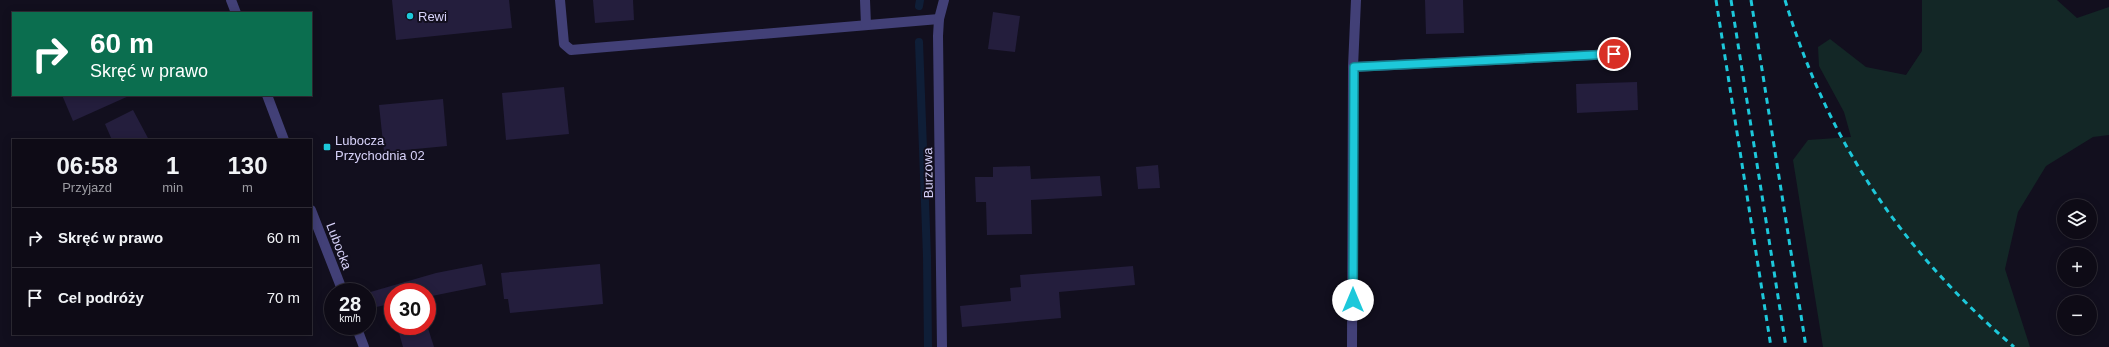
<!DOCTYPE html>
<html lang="pl">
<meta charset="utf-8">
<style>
body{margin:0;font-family:Helvetica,sans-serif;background:#1c1923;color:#f1f3f6;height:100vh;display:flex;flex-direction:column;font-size:15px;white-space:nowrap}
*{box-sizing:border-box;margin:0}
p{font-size:13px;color:#9b9ba1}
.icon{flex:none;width:22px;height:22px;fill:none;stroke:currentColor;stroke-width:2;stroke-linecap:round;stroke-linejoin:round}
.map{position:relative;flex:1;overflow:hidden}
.sheet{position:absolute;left:12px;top:139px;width:300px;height:196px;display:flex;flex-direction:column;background:#0e0b16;border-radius:0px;box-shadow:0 2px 10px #0003,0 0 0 1px #2e2b35}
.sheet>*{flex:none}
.banner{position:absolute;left:12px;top:12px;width:300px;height:84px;border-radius:0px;box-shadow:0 2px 10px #0003,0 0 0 1px #2e2b35;background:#0b6e4f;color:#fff;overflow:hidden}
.controls{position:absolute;left:2057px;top:199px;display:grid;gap:8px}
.controls a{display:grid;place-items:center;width:40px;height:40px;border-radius:50%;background:#0e0b16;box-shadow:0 2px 10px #0003,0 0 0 1px #2e2b35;font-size:20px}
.speed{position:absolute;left:324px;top:283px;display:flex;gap:8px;font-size:20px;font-weight:700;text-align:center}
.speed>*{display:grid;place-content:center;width:52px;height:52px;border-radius:50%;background:#0e0b16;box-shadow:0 2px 10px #0003,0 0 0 1px #2e2b35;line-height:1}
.speed small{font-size:10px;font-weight:400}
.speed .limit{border:6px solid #d22;background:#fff;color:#111}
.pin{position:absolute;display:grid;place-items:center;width:34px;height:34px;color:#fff;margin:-17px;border:2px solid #fff;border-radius:50%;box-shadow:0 1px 4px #0007}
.me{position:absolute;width:44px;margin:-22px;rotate:0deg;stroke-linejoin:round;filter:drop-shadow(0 0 3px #0008)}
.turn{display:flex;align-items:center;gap:14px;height:84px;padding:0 12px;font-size:18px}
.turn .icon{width:52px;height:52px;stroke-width:2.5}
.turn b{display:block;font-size:28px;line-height:34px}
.eta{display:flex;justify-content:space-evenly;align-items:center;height:68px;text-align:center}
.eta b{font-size:24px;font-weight:700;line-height:28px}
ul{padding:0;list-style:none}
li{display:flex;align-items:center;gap:12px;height:60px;padding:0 12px;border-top:1px solid #2e2b35}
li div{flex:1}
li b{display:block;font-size:15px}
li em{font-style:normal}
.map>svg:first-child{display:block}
.green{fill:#132726}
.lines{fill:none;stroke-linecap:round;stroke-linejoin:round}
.stream{stroke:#0f1e37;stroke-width:8}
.building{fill:#241e3d}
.minor{stroke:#424077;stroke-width:10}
.rail{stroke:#1dc8da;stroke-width:3;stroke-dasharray:6 5;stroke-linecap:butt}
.route-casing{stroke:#13828e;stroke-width:10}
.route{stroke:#1dc8da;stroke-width:7}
.poi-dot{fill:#1dc8da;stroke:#120f1e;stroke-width:1.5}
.labels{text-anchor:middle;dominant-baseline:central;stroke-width:4;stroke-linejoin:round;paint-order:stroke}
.poi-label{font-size:13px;fill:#d7d2f9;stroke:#120f1e;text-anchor:start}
.street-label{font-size:13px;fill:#d7d2f9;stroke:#120f1e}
</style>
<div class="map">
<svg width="2109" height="347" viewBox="0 0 2109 347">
<rect width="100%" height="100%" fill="#120f1e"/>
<polygon class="green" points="1922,0 2057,0 2077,18 2109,7 2109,135 2093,137 2046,166 2018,212 2005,269 2030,347 1823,347 1793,160 1808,140 1851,137 1844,112 1819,66 1818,47 1830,39 1866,67 1906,75 1922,51"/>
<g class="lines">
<g class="stream">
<polyline points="919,6 920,0"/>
<polyline points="919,42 927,256 928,347"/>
</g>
</g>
<g class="building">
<polygon points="392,0 509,0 512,28 396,40"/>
<polygon points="593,0 633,0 634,20 595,23"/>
<polygon points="1425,0 1463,0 1464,33 1426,34"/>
<polygon points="993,12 1020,16 1015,52 988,49"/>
<polygon points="1637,82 1638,110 1577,113 1576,84"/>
<polygon points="564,87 569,134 506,140 502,93"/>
<polygon points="62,95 131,95 73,121"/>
<polygon points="443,99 447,146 384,152 379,105"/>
<polygon points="133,110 149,140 112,140 105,124"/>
<polygon points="1158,165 1160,188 1138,189 1136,167"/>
<polygon points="1030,166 1031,179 1100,176 1102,196 1031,200 1032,234 987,235 986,202 976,202 975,177 993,177 993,167"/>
<polygon points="482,264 486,285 427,297 427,292 393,292 393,314 390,304 367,309 367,293 436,273"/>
<polygon points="600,264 603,304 510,313 508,299 504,299 501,273"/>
<polygon points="1133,266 1135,285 1059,292 1061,318 962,327 960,306 1011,301 1010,288 1021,287 1020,275"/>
<polygon points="427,325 434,347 403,347 397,326"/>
</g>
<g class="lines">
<g class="minor">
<polyline points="231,0 236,13"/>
<polyline points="560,0 564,44 571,50 939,19"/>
<polyline points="865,0 866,25"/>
<polyline points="1353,67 1614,54"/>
<polyline points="267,95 284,140"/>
<polyline points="311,210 343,292"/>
<polyline points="356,326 364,347"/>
<polyline points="942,347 938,36 939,19 944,0"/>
<polyline points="1352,347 1353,67 1356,0"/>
</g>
<g class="rail">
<polyline points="1716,0 1771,347"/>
<polyline points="1731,0 1786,347"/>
<polyline points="1751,0 1806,347"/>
<path d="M1785 0C1828 142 1902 251 2014 347"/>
</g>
</g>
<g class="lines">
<g class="route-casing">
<polyline id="route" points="1353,300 1354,67 1614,54"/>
</g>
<use href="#route" class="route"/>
</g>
<g class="poi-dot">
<circle cx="410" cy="16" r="4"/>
<rect x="323" y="143" width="8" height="8" rx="2"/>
</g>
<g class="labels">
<g class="poi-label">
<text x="418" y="16">Rewi</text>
<text x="335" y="140">Lubocza<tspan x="335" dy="15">Przychodnia 02</tspan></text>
</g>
<g class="street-label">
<text transform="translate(928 173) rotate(-91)">Burzowa</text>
<text transform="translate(339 246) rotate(69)">Lubocka</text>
</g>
</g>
</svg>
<div class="controls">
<a><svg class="icon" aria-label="layers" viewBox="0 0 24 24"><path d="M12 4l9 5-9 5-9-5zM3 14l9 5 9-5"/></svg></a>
<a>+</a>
<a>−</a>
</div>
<div class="speed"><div>28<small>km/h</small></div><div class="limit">30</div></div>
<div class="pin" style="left:1614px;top:54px;background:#d93025"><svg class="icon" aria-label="arrive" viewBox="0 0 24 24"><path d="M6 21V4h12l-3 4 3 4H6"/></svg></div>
<svg class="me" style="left:1353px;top:300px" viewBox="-20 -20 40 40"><circle r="19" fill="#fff"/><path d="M0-13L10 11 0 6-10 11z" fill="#1dc8da"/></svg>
<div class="banner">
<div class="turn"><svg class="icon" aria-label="right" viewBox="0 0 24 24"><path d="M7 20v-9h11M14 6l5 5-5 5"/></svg><div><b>60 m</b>Skręć w prawo</div></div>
</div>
<section class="sheet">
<div class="eta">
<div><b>06:58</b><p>Przyjazd</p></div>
<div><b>1</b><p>min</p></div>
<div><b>130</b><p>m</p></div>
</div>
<ul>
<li><svg class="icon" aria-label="right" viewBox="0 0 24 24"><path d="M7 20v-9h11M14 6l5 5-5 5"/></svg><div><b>Skręć w prawo</b></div><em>60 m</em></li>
<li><svg class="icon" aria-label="arrive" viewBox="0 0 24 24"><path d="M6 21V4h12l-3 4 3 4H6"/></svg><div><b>Cel podróży</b></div><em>70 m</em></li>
</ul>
</section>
</div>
